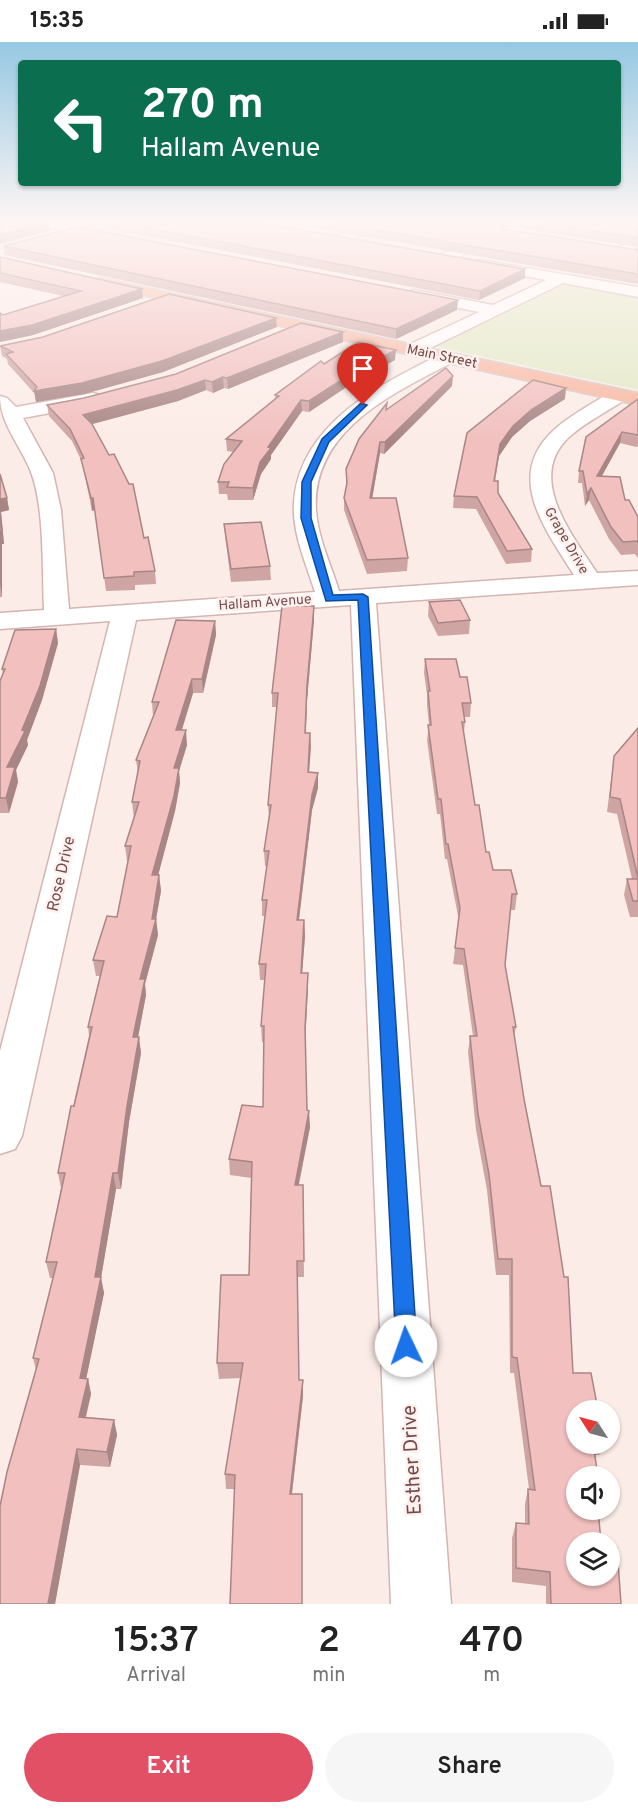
<!DOCTYPE html>
<style>
body{margin:0;font-family:Overpass,sans-serif;background:#f6f6f6;color:#222;height:100vh;display:flex;flex-direction:column;font-size:22px;white-space:nowrap}
*{box-sizing:border-box;margin:0}
p{font-size:20px;color:#767676}
.icon{flex:none;width:33px;height:33px;fill:none;stroke:currentColor;stroke-width:2;stroke-linecap:round;stroke-linejoin:round}
.map{position:relative;height:1562px;overflow:hidden}
.sheet{display:flex;flex-direction:column;background:#fff;flex:1}
.sheet>*{flex:none}
.guide{position:absolute;left:18px;top:18px;width:603px;height:126px;border-radius:6px;box-shadow:0 2px 4px #0004;background:#0b6e4f;color:#fff;overflow:hidden}
.needle{width:39px;rotate:306deg}
.tools{position:absolute;left:566px;top:1358px;display:grid;gap:12px}
.tools a{display:grid;place-items:center;width:54px;height:54px;border-radius:50%;background:#fff;box-shadow:0 2px 4px #0004;font-size:30px}
.pin{position:absolute;display:grid;place-items:center;width:51px;height:51px;color:#fff;margin:-62px -26px;border-radius:50% 50% 50% 0;rotate:-45deg;box-shadow:0 0 6px #0007}
.pin .icon{rotate:45deg}
.me{position:absolute;width:66px;margin:-33px;rotate:357deg;stroke-linejoin:round;filter:drop-shadow(0 0 4px #0008)}
.turn{display:flex;align-items:center;gap:21px;height:126px;padding:0 24px;font-size:27px}
.turn .icon{width:78px;height:78px;stroke-width:2.5}
.turn b{display:block;font-size:42px;line-height:51px}
.eta{display:flex;justify-content:space-evenly;align-items:center;height:102px;text-align:center}
.eta b{font-size:36px;font-weight:600;line-height:42px}
.button{display:flex;gap:12px;margin-top:auto;padding:12px 24px}
.button a{flex:1;height:69px;border-radius:36px;background:#e25066;color:#fff;font-size:24px;font-weight:600;line-height:69px;text-align:center}
.button a+a{background:#f6f6f6;color:#222}
.status{display:flex;justify-content:space-between;align-items:center;height:42px;padding:0 30px;background:#fff;direction:ltr}
.status svg{height:16px;fill:currentColor}
.map>svg:first-child{display:block}
.green{fill:#e2e9c5}
.lines{fill:none;stroke-linecap:round;stroke-linejoin:round}
.minor-casing{stroke:#d3b5b2;stroke-width:3}
.major-casing{stroke:#d6c9ca;stroke-width:3}
.minor{fill:#fff;fill-rule:evenodd}
.major{fill:#f8b8a2;fill-rule:evenodd}
.wall{fill:#cfa5a4}
.shaded-wall{fill:#a98686}
.building{fill:#f1c0bf;stroke:#a98686;stroke-width:1.5}
.route{fill:#1a73e8;stroke:#114b97;stroke-width:1.5}
.labels{text-anchor:middle;dominant-baseline:central;stroke-width:5;stroke-linejoin:round;paint-order:stroke}
.far-street-label{font-size:14px;fill:#754c4d;stroke:#fff1ed}
.street-label{font-size:16px;fill:#754c4d;stroke:#fff1ed}
.near-street-label{font-size:20px;fill:#754c4d;stroke:#fff1ed}
</style>
<div class="status"><b>15:35</b><svg viewBox="0 0 49 12"><path d="M0 12V9h3v3zM5 12V6h3v6zM10 12V3h3v9zM15 12V0h3v12zM26 1h20v11H26zM47 4h2v5h-2z"/></svg></div>
<div class="map">
<svg width="638" height="1562" viewBox="0 0 638 1562">
<rect width="100%" height="100%" fill="#fcece7"/>
<polygon class="green" points="565,240 638,253 638,348 433,304"/>
<g class="lines">
<g class="minor-casing">
<g id="minor">
<polygon points="40,181 66,181 116,191 123,195 116,199 46,185"/>
<polygon points="372,181 391,181 345,200 335,200 333,197 335,194"/>
<polygon points="519,181 537,181 449,219 439,219 437,216 439,213"/>
<polygon points="638,196 638,205 621,212 614,208"/>
<polygon points="480,218 638,245 638,255 563,241 418,312 406,312 403,308 406,304 479,270 409,256 406,253 409,250 414,248 493,263 546,238 475,225 473,222 475,219"/>
<path d="M447 311 453 312 456 316 453 320C394 351 311 388 316 469 318 496 331 523 339 549L574 533C545 487 503 433 555 387 572 372 594 361 612 349H626L628 353 626 357C607 370 585 380 568 396 526 437 573 494 597 531L638 529V543L376 561 451 1562H391L351 563 136 578 22 1094 15 1107 0 1112V1009L110 579 0 587V571L44 568C42 528 45 467 31 430 21 404 0 382 0 354L7 356 16 365 93 351 100 353 102 357 100 361 93 363 23 376 53 431 61 468 69 567 315 550C306 521 292 491 294 461 298 395 357 355 410 328 422 322 434 314 447 311Z"/>
</g>
</g>
<g class="major-casing">
<polygon id="major" points="100,236 638,351 638,363 95,243 93,240 95,237"/>
</g>
<use href="#minor" class="minor"/>
<use href="#major" class="major"/>
</g>
<g class="wall">
<polygon points="80,181 262,181 525,227 525,236 479,258"/>
<polygon points="287,181 638,181 638,205 508,184 502,185 503,187 638,208 638,242"/>
<polygon points="4,204 457,268 396,297 5,213"/>
<polygon points="0,215 142,247 143,256 33,293 0,300 0,271 3,273 63,254 0,240"/>
<polygon points="277,285 163,330 84,352 36,360 35,352 8,322 7,317 2,314 0,304"/>
<polygon points="343,290 343,300 228,347 224,346 213,351 206,348 178,359 92,382 144,496 155,529 156,542 135,543 135,548 106,549 95,468 92,469 82,420 72,399 49,374 47,363 84,356"/>
<polygon points="395,318 357,338 309,370 302,369 271,413 271,417 261,432 253,458 228,458 227,452 219,452 218,440 234,410 227,409 226,397 275,356 275,353 324,322"/>
<polygon points="452,344 384,412 380,411 372,456 408,516 407,529 367,532 344,468 344,456 346,446 346,427 387,361 387,367"/>
<polygon points="565,357 530,379 512,395 499,414 495,439 498,451 532,507 531,520 506,522 476,467 453,466 454,454 467,391"/>
<polygon points="638,357 638,404 636,405 620,401 602,434 625,458 638,475 638,516 635,512 621,513 609,497 589,458 585,464 582,441 578,441 579,429"/>
<polygon points="0,432 7,456 9,468 1,470 4,502 2,502 2,555 0,555"/>
<polygon points="224,482 270,524 271,538 231,540 225,494"/>
<polygon points="429,560 470,578 469,592 438,594 428,574"/>
<polygon points="314,564 314,578 307,658 306,691 310,691 309,730 318,746 312,768 299,878 304,878 305,894 302,931 308,931 305,999 307,1068 310,1085 299,1143 303,1143 304,1235 297,1235 299,1338 303,1354 292,1452 302,1562 235,1447 226,1447 225,1432 241,1336 219,1337 217,1321 249,1233 251,1136 230,1133 229,1117 263,1065 264,1000 262,1000 261,984 265,938 260,938 259,922 265,874 262,874 262,858 267,824 265,824 264,809 269,776 268,763 277,665 272,665 272,651"/>
<polygon points="215,579 216,593 203,651 193,651 182,688 187,703 179,729 180,741 175,769 158,833 159,833 161,849 156,877 158,893 145,942 146,953 138,995 141,1011 129,1080 121,1147 116,1147 101,1236 104,1251 86,1337 88,1337 91,1352 86,1375 114,1378 117,1393 110,1425 80,1423 55,1562 0,1562 36,1328 33,1316 53,1236 50,1236 46,1220 61,1146 58,1131 89,994 88,985 100,934 96,934 93,918 117,875 128,819 127,819 125,804 134,776 132,760 138,731 136,718 153,674 152,660"/>
<polygon points="56,587 58,601 42,658 27,698 28,703 16,728 18,740 9,771 0,771 0,639 3,632 2,627"/>
<polygon points="425,617 460,635 471,661 470,675 464,675 465,680 464,690 475,763 486,810 493,828 517,852 515,868 510,868 505,923 516,985 514,995 576,1401 603,1401 599,1413 595,1413 576,1434 576,1500 621,1562 546,1562 546,1544 512,1540 512,1496 516,1481 525,1482 525,1462 528,1447 529,1447 514,1331 510,1331 509,1233 496,1233 487,1148 476,1088 468,1010 470,994 473,994 463,923 453,922 459,879 447,817 445,817 440,772 437,772 427,698 429,683 427,663 427,652 424,631"/>
<polygon points="638,686 638,875 630,875 624,853 627,837 632,837 617,772 607,770 614,714"/>
</g>
<g class="shaded-wall">
<polygon points="45,181 50,181 51,188 0,202 0,193"/>
<polygon points="500,181 509,181 508,184 503,185"/>
<polygon points="525,227 525,236 479,258 480,249"/>
<polygon points="142,247 143,256 33,293 0,300 0,289"/>
<polygon points="458,258 457,268 396,297 396,287"/>
<polygon points="276,276 277,285 163,330 84,352 36,360 34,349"/>
<polygon points="343,290 343,300 228,347 227,336"/>
<polygon points="396,308 395,318 357,338 309,370 309,359 357,328"/>
<polygon points="453,334 452,344 384,412 385,400"/>
<polygon points="223,335 224,346 213,351 212,340"/>
<polygon points="205,338 206,348 178,359 85,384 83,373"/>
<polygon points="566,346 565,357 530,379 512,395 499,414 493,451 500,402 513,384 531,368"/>
<polygon points="301,358 302,369 271,413 271,417 261,432 253,458 253,446 260,420 268,405"/>
<polygon points="622,390 620,401 595,446 597,434"/>
<polygon points="380,400 380,411 370,469 370,456"/>
<polygon points="591,446 589,458 585,464 587,452"/>
<polygon points="7,456 9,468 1,470 4,502 2,502 2,555 0,542 0,457"/>
<polygon points="91,456 93,456 95,468 92,469"/>
<polygon points="314,564 314,578 307,658 305,705 307,643"/>
<polygon points="215,579 216,593 203,651 202,637"/>
<polygon points="56,587 58,601 42,658 27,698 28,703 16,728 18,740 9,771 6,756 7,725 22,688"/>
<polygon points="192,637 193,651 177,703 176,688"/>
<polygon points="186,688 187,703 179,729 180,741 175,769 154,849 152,833 174,726"/>
<polygon points="310,691 311,705 308,745 308,730"/>
<polygon points="318,731 318,746 312,768 297,893 297,878 312,753"/>
<polygon points="159,833 161,849 156,877 158,893 145,942 146,953 135,1011 133,995 140,937"/>
<polygon points="304,878 305,894 301,947 301,931"/>
<polygon points="308,931 308,947 305,1002 305,986"/>
<polygon points="139,995 141,1011 129,1080 121,1147 118,1131 127,1064"/>
<polygon points="309,1069 310,1085 295,1159 295,1143"/>
<polygon points="113,1131 116,1147 101,1236 104,1251 83,1352 80,1336 95,1235"/>
<polygon points="88,1337 91,1352 82,1390 79,1375"/>
<polygon points="303,1338 303,1354 290,1467 290,1452"/>
<polygon points="114,1378 117,1393 110,1425 107,1410"/>
<polygon points="77,1407 80,1423 55,1562 48,1562"/>
</g>
<g class="building">
<polygon points="0,181 45,181 0,193"/>
<polygon points="122,181 262,181 525,227 480,249"/>
<polygon points="335,181 500,181 503,187 638,208 638,232"/>
<polygon points="544,181 638,181 638,196"/>
<polygon points="77,185 458,258 396,287 4,204"/>
<polygon points="0,215 142,247 32,283 0,289 0,271 3,273 81,249 0,231"/>
<polygon points="169,252 276,276 162,319 82,341 34,349 37,345 6,312 13,310 0,304 43,295"/>
<polygon points="301,281 343,290 227,336 223,335 212,340 205,338 177,348 83,373 92,382 109,413 114,412 129,442 133,442 144,496 148,495 155,529 134,530 134,534 104,536 93,456 91,456 81,417 84,416 70,387 47,363 84,356 176,332"/>
<polygon points="358,300 396,308 357,328 309,359 301,358 268,405 271,406 260,420 253,446 227,445 229,440 218,440 224,422 242,399 226,397 279,354 275,353 321,319 324,322"/>
<polygon points="446,326 453,334 385,400 380,400 370,456 396,456 408,516 367,518 344,456 347,441 346,427 359,397 387,361 386,368"/>
<polygon points="533,338 566,346 531,368 513,384 500,402 494,439 498,439 498,451 532,507 507,509 477,455 454,454 467,391"/>
<polygon points="638,357 638,393 622,390 597,434 620,435 625,458 629,458 638,475 638,500 637,499 623,500 611,485 591,446 587,452 583,429 579,429 586,395"/>
<polygon points="0,432 7,456 0,457"/>
<polygon points="0,470 2,489 0,490"/>
<polygon points="261,480 270,524 231,527 224,482"/>
<polygon points="460,558 470,578 438,581 429,560"/>
<polygon points="282,564 314,564 307,643 305,691 310,691 308,730 318,731 312,753 297,878 304,878 301,931 308,931 305,986 307,1068 309,1069 295,1143 303,1143 304,1219 297,1219 299,1338 303,1338 290,1452 302,1452 302,1562 230,1562 235,1433 225,1432 243,1321 217,1321 221,1233 249,1233 252,1120 229,1117 242,1063 263,1065 264,984 261,984 266,922 259,922 267,858 262,858 269,809 264,809 271,763 268,763 278,651 272,651"/>
<polygon points="176,578 215,579 202,637 192,637 176,688 186,688 174,726 179,726 174,754 152,833 159,833 152,877 156,877 140,937 145,937 133,995 139,995 127,1064 118,1131 113,1131 95,1235 101,1235 80,1336 88,1337 79,1375 114,1378 107,1410 77,1407 48,1562 0,1562 0,1464 7,1430 39,1317 33,1316 57,1220 46,1220 65,1131 58,1131 71,1064 74,1064 92,985 88,985 104,919 93,918 107,874 117,875 131,804 125,804 139,760 132,760 140,719 136,718 159,660 152,660"/>
<polygon points="56,587 40,644 22,688 25,689 7,725 15,725 6,756 0,756 0,639 5,627 2,627 15,588"/>
<polygon points="425,617 456,617 460,635 467,635 471,661 462,661 465,680 462,680 475,763 479,763 486,810 489,810 493,828 511,828 517,852 512,852 505,923 516,985 513,985 524,1057 541,1144 550,1144 564,1235 568,1235 573,1331 591,1331 598,1368 576,1368 576,1401 593,1401 598,1434 576,1434 576,1467 598,1467 601,1500 576,1500 576,1533 609,1533 609,1505 617,1506 621,1562 551,1562 550,1530 516,1526 516,1481 529,1482 528,1447 535,1448 517,1316 512,1315 512,1217 498,1217 489,1132 478,1072 470,994 477,994 464,907 455,906 460,866 448,802 446,802 441,757 438,757 428,683 431,683 428,649 430,649"/>
<polygon points="638,686 638,836 620,757 610,755 614,714"/>
<polygon points="627,837 638,837 638,859 633,859"/>
</g>
<linearGradient id="sky" x2="0" y2="1"><stop stop-color="#96c8e3"/><stop offset="0.45" stop-color="#fef6f4"/><stop offset="1" stop-color="#fef6f4" stop-opacity="0"/></linearGradient>
<rect width="638" height="400" fill="url(#sky)"/>
<polygon class="route" points="361,361 367,363 329,400 311,440 311,476 333,553 363,552 368,555 417,1304 414,1311 406,1314 399,1311 396,1304 358,558 326,559 301,476 302,440 322,397"/>
<g class="labels">
<g class="far-street-label">
<text transform="translate(442 315) rotate(12)">Main Street</text>
<text transform="translate(566 499) rotate(60)">Grape Drive</text>
<text transform="translate(265 561) rotate(-4)">Hallam Avenue</text>
</g>
<g class="street-label">
<text transform="translate(62 832) rotate(-77)">Rose Drive</text>
</g>
<g class="near-street-label">
<text transform="translate(413 1418) rotate(-93)">Esther Drive</text>
</g>
</g>
</svg>
<div class="tools">
<a><svg class="needle" viewBox="-14 -14 28 28"><path d="M0-13l5 13h-10z" fill="#e53935"/><path d="M0 13l5-13h-10z" fill="#767676"/></svg></a>
<a><svg class="icon" aria-label="sound" viewBox="0 0 24 24"><path d="M4 9h4l5-4v14l-5-4H4zM17 9q2 3 0 6"/></svg></a>
<a><svg class="icon" aria-label="layers" viewBox="0 0 24 24"><path d="M12 4l9 5-9 5-9-5zM3 14l9 5 9-5"/></svg></a>
</div>
<div class="pin" style="left:363px;top:363px;background:#d93025"><svg class="icon" aria-label="arrive" viewBox="0 0 24 24"><path d="M6 21V4h12l-3 4 3 4H6"/></svg></div>
<svg class="me" style="left:406px;top:1304px" viewBox="-20 -20 40 40"><circle r="19" fill="#fff"/><path d="M0-13L10 11 0 6-10 11z" fill="#1a73e8"/></svg>
<div class="guide">
<div class="turn"><svg class="icon" aria-label="left" viewBox="0 0 24 24"><path d="M17 20v-9H6M10 6l-5 5 5 5"/></svg><div><b>270 m</b>Hallam Avenue</div></div>
</div>
</div>
<section class="sheet">
<div class="eta">
<div><b>15:37</b><p>Arrival</p></div>
<div><b>2</b><p>min</p></div>
<div><b>470</b><p>m</p></div>
</div>
<div class="button"><a>Exit</a><a>Share</a></div>
</section>
